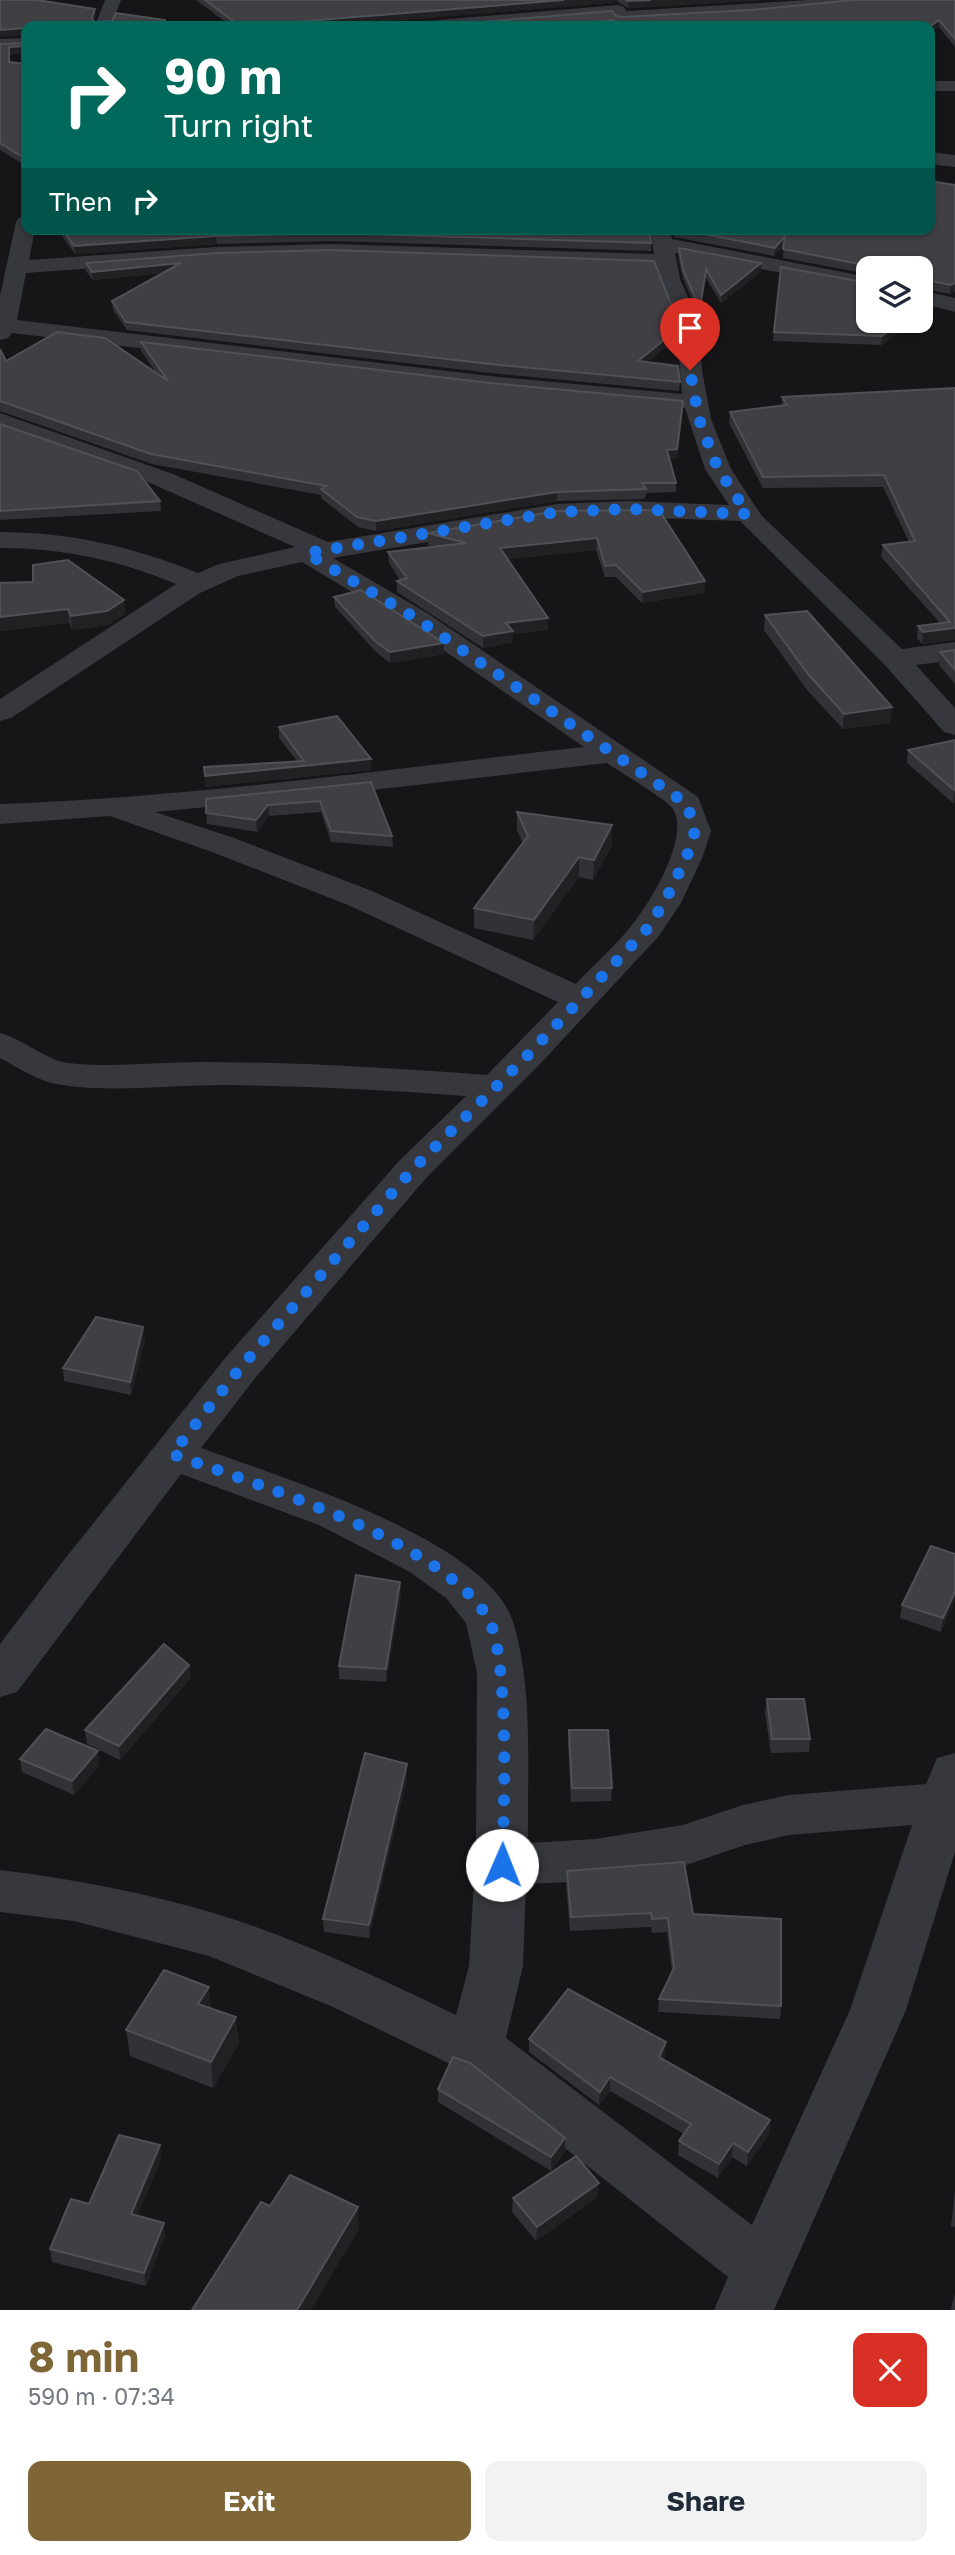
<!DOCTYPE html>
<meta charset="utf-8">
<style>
body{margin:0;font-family:"Golos Text",sans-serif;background:#f2f2f3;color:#1f2937;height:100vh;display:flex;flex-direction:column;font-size:26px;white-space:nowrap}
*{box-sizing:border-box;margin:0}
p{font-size:23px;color:#747a83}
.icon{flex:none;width:38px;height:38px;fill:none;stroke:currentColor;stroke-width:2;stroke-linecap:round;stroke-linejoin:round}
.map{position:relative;height:2310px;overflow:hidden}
.details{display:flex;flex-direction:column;background:#fff;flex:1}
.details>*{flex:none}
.banner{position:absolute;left:21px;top:21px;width:914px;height:214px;border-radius:14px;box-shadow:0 2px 5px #0004;background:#00695c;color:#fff;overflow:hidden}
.controls{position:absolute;left:856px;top:256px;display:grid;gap:14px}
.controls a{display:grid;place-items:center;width:77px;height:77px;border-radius:14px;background:#fff;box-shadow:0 2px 5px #0004;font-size:35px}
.pin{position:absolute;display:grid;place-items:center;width:60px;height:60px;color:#fff;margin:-72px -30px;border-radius:50% 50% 50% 0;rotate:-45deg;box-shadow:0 0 7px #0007}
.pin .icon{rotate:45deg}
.me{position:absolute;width:77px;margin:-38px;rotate:1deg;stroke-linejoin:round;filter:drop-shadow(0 0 5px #0008)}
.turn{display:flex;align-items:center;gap:24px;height:147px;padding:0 28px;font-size:32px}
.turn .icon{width:91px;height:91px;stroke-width:2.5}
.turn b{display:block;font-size:49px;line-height:60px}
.then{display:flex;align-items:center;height:66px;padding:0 28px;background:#0003;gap:14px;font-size:26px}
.round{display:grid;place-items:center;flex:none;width:74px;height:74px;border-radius:14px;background:#f2f2f3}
.head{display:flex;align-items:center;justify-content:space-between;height:119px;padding:0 28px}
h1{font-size:42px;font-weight:700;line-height:52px;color:#7e6636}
.cta{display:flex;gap:14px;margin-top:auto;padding:14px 28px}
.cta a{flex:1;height:80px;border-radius:14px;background:#7e6636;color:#fff;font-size:28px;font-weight:700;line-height:80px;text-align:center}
.cta a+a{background:#f2f2f3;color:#1f2937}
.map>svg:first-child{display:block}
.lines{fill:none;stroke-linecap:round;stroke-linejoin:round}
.street{fill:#37383d;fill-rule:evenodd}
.wall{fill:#323236}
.shaded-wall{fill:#212124}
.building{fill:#3f3f44;stroke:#4f5156;stroke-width:2}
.route{stroke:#1a73e8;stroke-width:12;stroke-dasharray:0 21.6}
</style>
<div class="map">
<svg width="955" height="2310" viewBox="0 0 955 2310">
<rect width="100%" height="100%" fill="#161618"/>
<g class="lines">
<g class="street">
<polygon points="105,0 121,0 111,26 95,26"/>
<path d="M808 0H864C851 13 654 19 622 21L616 20 614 15 483 26H419L427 21 618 5 624 7 626 11Z"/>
<polygon points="26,38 26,48 0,49 0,39"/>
<rect x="929" y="81" width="26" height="10"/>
<polygon points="929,152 955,155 955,167 929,164"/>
<path d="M26 216V229H35L29 260 217 247 332 244 654 254 650 229H670L672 239 868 277V289L675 253 680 279 698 320 702 370 711 419 731 469 761 515 902 649 955 642V660L916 665 955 708V735L944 732 885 665 740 521 628 517 557 520 333 558 427 613 698 797 711 831 703 856 681 903 658 937 540 1064 427 1177 256 1377 201 1448C277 1476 488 1540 513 1622 534 1690 527 1772 528 1843L595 1839 683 1825 743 1805 789 1795 926 1784 937 1758 955 1753V1852L906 2010 774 2310H714L728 2277 471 2074 333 2007 209 1956 74 1921 0 1912V1870C74 1879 148 1893 220 1915 299 1939 381 1979 456 2015L469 1966 476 1845 477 1673 466 1623 446 1598 410 1572 319 1525 181 1474 17 1692 0 1697V1644L60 1565 226 1357 399 1161 466 1096C387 1090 309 1086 230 1085 177 1084 97 1095 48 1082 32 1077 15 1066 0 1058V1033C23 1039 46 1060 68 1063 112 1068 156 1062 200 1062 296 1062 391 1068 487 1075L558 1002 348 905 212 852 110 816 0 824V804C195 797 390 769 584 747L407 625 302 562 238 576 200 593 11 718 0 721V699L176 584C119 560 62 548 0 548V532C69 532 134 547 198 573L219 564 295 547 132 475 8 433 0 429V413L173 474 328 542 557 504 628 501 729 505 705 469 685 408 490 390 12 333 8 338 0 340V296L16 222 19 218ZM332 256 656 267 658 279 676 320 682 394 490 376 17 320 26 273 217 259ZM607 763C620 772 666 799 673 809 690 836 652 899 635 921 618 944 595 963 576 984L372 891 234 838 155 812 311 797ZM912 1825 850 2010 752 2225 506 2038 523 1966 526 1884 595 1881 683 1866 745 1845 789 1835Z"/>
<polygon points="920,290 955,298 955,312 920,303"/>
</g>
</g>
<g class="wall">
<polygon points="196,0 764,0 628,8 618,2 330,26 231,26"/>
<polygon points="955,0 955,47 939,27 929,33 929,26 423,26 483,22 616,16 622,17"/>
<polygon points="0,44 10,55 10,62 26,64 26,166 0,150"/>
<polygon points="955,185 955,292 954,291 950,294 920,288 920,268 868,268 868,274 783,258 784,245 774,256 674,237 671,229 929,229"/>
<polygon points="57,229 649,229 651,243 651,251 332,241 217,244 75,254"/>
<polygon points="679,248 761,263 761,272 721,303 706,278 699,317 683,278 678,256"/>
<polygon points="86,263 675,331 675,340 647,362 680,382 679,391 490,373 127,330 113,310 112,301 162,273 93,280 86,271"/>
<polygon points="915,320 881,345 773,341 774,332"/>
<polygon points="141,342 683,410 677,458 669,459 676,483 676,492 646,493 645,499 557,501 376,531 358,527 321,498 321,495 152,464 0,411 0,349 6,361 157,374 141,351"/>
<polygon points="955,388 955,640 922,644 917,638 918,626 940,623 881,557 883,545 909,542 883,487 763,488 729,423 730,412 782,406 782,397"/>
<polygon points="0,424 160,501 161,511 0,520"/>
<polygon points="557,511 705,581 704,593 642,603 616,577 605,577 596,550 507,559 548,618 548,630 513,634 513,642 483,648 397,592 397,581 400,580 389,563 388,552 435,546 428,545 428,533"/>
<polygon points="0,583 124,600 125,614 108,625 72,630 69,623 0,631"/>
<polygon points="334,597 444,643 444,654 390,663 375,651 335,607"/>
<polygon points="765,615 892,707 890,723 843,729 807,690 764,630"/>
<polygon points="955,650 955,684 939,665 940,652"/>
<polygon points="279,727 371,770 205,787 297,761 279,738"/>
<polygon points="955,740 955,803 953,803 907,763 908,750"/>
<polygon points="371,782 392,836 393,847 331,842 321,812 269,816 257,832 207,824 206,799"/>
<polygon points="517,812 612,825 612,845 593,880 579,877 533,940 474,928 474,908 523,843 517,831"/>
<polygon points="145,1340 131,1395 64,1381 63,1368"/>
<polygon points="955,1554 941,1632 900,1618 902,1605"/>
<polygon points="400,1582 401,1595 386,1682 339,1679 339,1666"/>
<polygon points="189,1665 190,1679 120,1760 87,1744 85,1730"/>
<polygon points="767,1699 810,1739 809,1752 771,1753 765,1713"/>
<polygon points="569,1730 612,1788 611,1801 571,1802 568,1744"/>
<polygon points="98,1751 99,1765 74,1795 22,1772 20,1759"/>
<polygon points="407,1764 407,1778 369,1938 324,1932 323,1919"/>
<polygon points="567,1871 693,1914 781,2006 780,2019 658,2012 659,1999 672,1972 667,1932 652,1933 651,1927 570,1931 566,1885"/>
<polygon points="211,2008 239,2043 213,2088 130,2056 126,2030"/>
<polygon points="529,2039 665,2055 663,2059 770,2120 769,2134 747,2166 732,2157 718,2178 678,2155 679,2141 684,2134 610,2091 599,2105 529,2052"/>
<polygon points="438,2089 565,2152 551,2171 438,2102"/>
<polygon points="160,2145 161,2159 137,2216 165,2236 146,2286 52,2262 50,2249 89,2204"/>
<polygon points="955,2190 955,2227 951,2226"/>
<polygon points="598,2197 536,2241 512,2212 513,2198"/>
<polygon points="955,2294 955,2310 951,2310 953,2300"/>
</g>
<g class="shaded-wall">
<polygon points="564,0 618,0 618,2 330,26 245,26"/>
<polygon points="651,0 764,0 628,8 628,1"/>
<polygon points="95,9 96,16 93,25 92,18"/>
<polygon points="613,20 613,26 578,26 584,23"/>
<polygon points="939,20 939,27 929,33 929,27"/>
<polygon points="25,28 26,35 0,37 0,30"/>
<polygon points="26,46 26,53 10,55 10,69 9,47"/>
<polygon points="216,236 217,244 75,254 74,246"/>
<polygon points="785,236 784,244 774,256 775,248"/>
<polygon points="181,263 181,271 93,280 92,272"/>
<polygon points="761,263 761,272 721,303 721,295"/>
<polygon points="706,269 706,278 699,317 700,308"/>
<polygon points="955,283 954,291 950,294 951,285"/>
<polygon points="931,300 931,308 920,316 920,308"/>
<polygon points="903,320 915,320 881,345 882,336"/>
<polygon points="675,331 675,340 637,370 638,361"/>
<polygon points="683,401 677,458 666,460 667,450"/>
<polygon points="557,492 557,501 376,531 376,521"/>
<polygon points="597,538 596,550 499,560 500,548"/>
<polygon points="705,581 704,593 642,603 643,592"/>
<polygon points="124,600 125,614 108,625 72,630 71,616"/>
<polygon points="68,609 69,623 0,631 0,617"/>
<polygon points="548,618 548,630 513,634 513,642 483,648 483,636 506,623"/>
<polygon points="955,628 955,640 922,644 923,632"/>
<polygon points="444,643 444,654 390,663 390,652"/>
<polygon points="892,707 890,723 843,729 844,714"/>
<polygon points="371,759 371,770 205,787 205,776"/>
<polygon points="954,790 955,803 953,803"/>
<polygon points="268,805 269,816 257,832 256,820"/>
<polygon points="612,825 612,845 593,880 594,860"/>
<polygon points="579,857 579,877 533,940 534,920"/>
<polygon points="143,1327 145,1340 131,1395 130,1382"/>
<polygon points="400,1582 401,1595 386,1682 386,1669"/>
<polygon points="955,1592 955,1601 941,1632 943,1618"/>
<polygon points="189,1665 190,1679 120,1760 119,1746"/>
<polygon points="98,1751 99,1765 74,1795 72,1781"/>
<polygon points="407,1764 407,1778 369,1938 369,1925"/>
<polygon points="209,1987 212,2013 198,2004"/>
<polygon points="236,2017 239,2043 213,2088 211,2062"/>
<polygon points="666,2042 665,2055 658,2070 659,2057"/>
<polygon points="610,2077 610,2091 599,2105 600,2092"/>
<polygon points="770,2120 769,2134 747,2166 748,2152"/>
<polygon points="565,2138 565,2152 551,2171 551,2157"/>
<polygon points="733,2143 732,2157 718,2178 719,2164"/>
<polygon points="160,2145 161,2159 132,2228 131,2214"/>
<polygon points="599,2183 598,2197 536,2241 537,2227"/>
<polygon points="358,2207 359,2229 311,2310 297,2310"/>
<polygon points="164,2223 165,2236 146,2286 144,2273"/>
</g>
<g class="building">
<polygon points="0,0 37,0 95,9 92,18 94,22 112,21 116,13 165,20 164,26 26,26 26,29 25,28 0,30"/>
<polygon points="205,0 564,0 245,26 240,26"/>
<polygon points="625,0 651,0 628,1"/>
<polygon points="853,0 955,0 955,39 939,20 929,27 620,26 613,20 584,23 578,26 423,26 433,22 483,22 612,11 616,16 622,17 751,10"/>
<polygon points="25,43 26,43 26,46 9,47 9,62 26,64 26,159 0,143 0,44"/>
<polygon points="929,181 955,185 955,283 951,285 921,279 920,279 920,268 870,268 869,266 783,249 785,236 775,248 679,229 929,229"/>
<polygon points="62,229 649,229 651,243 332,233 216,236 74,246"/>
<polygon points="679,248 761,263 721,295 706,269 700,308 683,270"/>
<polygon points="332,250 654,261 674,312 675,331 638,361 678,366 680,382 490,364 126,322 112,301 181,263 92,272 86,263 217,253"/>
<polygon points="781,267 868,283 868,320 903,320 882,336 774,332"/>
<polygon points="920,296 931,300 920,308"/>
<polygon points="57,332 105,338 168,381 141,342 490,383 683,401 677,449 667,450 676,483 642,483 646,489 557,492 376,521 357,517 321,489 326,486 151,454 0,401 0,349 6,361"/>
<polygon points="955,388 955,628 923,632 918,626 950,622 883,545 915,541 884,475 763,477 730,412 787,405 782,397"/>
<polygon points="0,424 137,471 160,501 0,511"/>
<polygon points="659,510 705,581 643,592 616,565 605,566 597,538 500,548 548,618 506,623 513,631 483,636 397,581 407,578 388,552 466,543 428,533 557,511"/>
<polygon points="68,560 124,600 107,611 71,616 68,609 0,617 0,583 33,582 33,565"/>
<polygon points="361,590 444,643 390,652 375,641 334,597"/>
<polygon points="807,611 892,707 844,714 808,674 765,615"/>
<polygon points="955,650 955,670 940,652"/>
<polygon points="337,716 371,759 205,776 204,767 304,761 279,727"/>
<polygon points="955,740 955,790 954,790 908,750"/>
<polygon points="371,782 392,836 331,831 320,801 268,805 256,820 206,813 206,799"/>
<polygon points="517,812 612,825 594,860 579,857 534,920 474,908 528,836"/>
<polygon points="96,1317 143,1327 130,1382 63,1368"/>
<polygon points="931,1546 955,1554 955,1592 943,1618 902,1605"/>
<polygon points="356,1575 400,1582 386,1669 339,1666"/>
<polygon points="164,1644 189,1665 119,1746 85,1730"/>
<polygon points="767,1699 804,1699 810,1739 772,1739"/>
<polygon points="46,1729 98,1751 72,1781 20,1759"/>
<polygon points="569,1730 608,1730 612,1788 572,1788"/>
<polygon points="365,1753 407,1764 369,1925 323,1919"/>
<polygon points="684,1862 693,1914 781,1919 781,2006 659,1999 674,1968 668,1918 652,1919 651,1913 571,1917 567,1871"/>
<polygon points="164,1970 209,1987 198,2004 236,2017 211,2062 126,2030"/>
<polygon points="568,1989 666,2042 659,2057 770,2120 748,2152 733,2143 719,2164 679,2141 691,2124 610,2077 600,2092 529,2039"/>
<polygon points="453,2057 470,2063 565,2138 551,2157 438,2089"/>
<polygon points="119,2135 160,2145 131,2214 164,2223 144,2273 50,2249 71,2199 89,2204"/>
<polygon points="576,2156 599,2183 537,2227 513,2198"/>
<polygon points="290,2175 358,2207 297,2310 192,2310 261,2202 270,2206"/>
</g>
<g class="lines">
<path class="route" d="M502 1865C504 1816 510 1656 488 1618 441 1540 257 1485 172 1454L241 1367 413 1169 527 1056 646 930 664 903 687 856 695 831 687 804 417 619 306 553 557 512 628 509 748 514 718 469 699 419 690 370"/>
</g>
</svg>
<div class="controls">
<a><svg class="icon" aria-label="layers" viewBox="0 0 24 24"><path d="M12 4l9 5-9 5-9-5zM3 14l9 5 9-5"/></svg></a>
</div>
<div class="pin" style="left:690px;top:370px;background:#d93025"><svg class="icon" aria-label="arrive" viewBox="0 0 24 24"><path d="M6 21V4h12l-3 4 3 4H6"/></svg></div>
<svg class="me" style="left:502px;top:1865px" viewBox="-20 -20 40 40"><circle r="19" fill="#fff"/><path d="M0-13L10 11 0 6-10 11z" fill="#1a73e8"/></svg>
<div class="banner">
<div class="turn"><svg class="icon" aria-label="right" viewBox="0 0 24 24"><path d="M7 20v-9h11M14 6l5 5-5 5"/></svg><div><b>90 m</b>Turn right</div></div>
<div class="then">Then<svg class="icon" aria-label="right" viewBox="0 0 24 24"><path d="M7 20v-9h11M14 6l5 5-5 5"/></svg></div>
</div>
</div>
<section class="details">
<div class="head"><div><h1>8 min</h1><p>590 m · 07:34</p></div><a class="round" style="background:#d93025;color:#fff"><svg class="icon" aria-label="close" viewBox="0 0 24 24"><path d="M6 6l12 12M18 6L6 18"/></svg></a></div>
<div class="cta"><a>Exit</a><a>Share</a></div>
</section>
